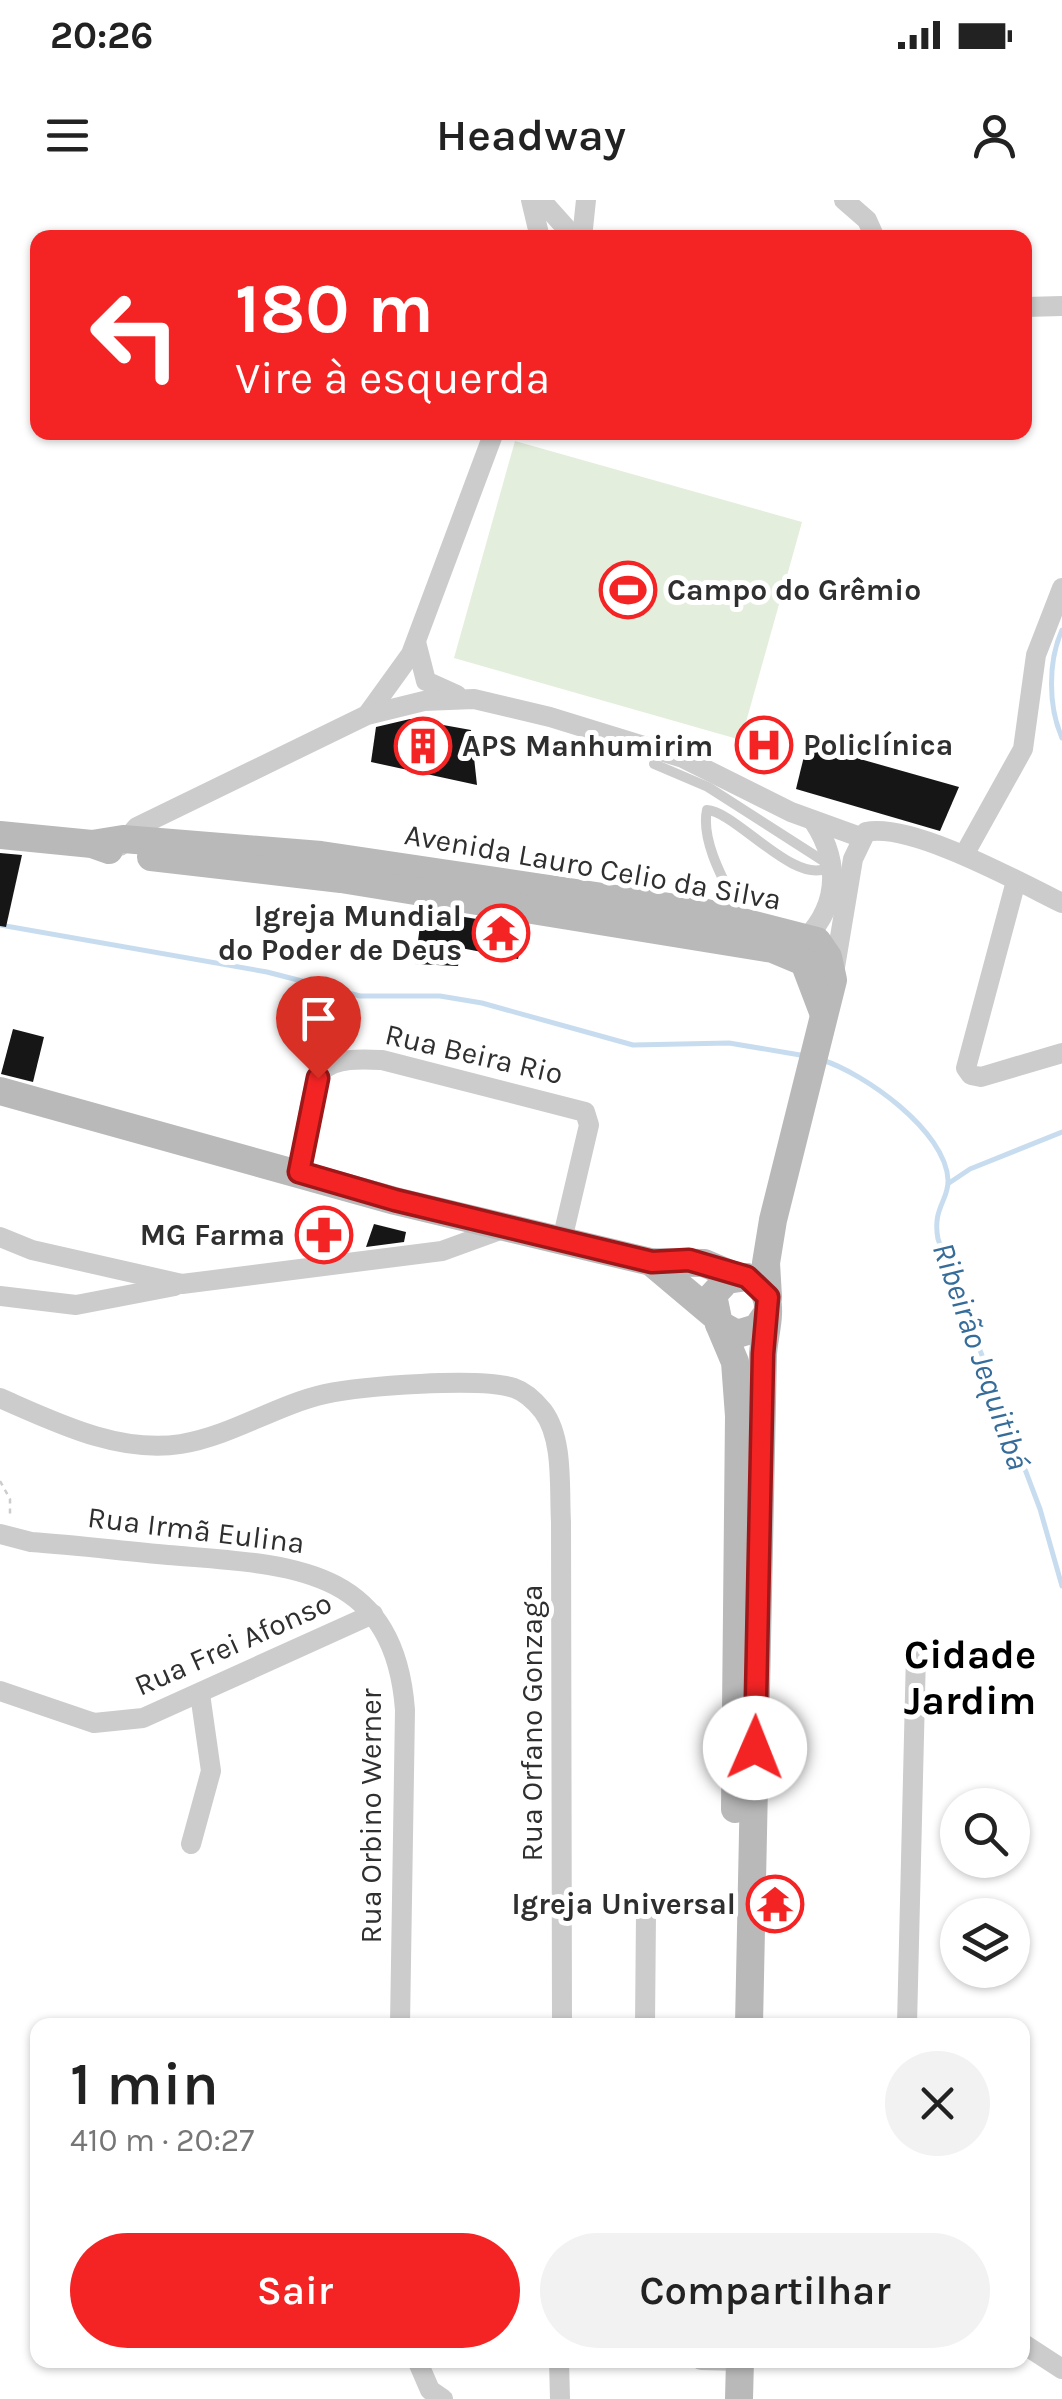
<!DOCTYPE html>
<html lang="pt">
<meta charset="utf-8">
<style>
body{margin:0;font-family:Karla,sans-serif;background:#f2f2f2;color:#222;height:100vh;display:flex;flex-direction:column;font-size:38px;white-space:nowrap}
*{box-sizing:border-box;margin:0}
p{font-size:32px;color:#767676}
.icon{flex:none;width:55px;height:55px;fill:none;stroke:currentColor;stroke-width:2;stroke-linecap:round;stroke-linejoin:round}
.map{position:relative;flex:1;overflow:hidden}
.details{position:absolute;left:30px;top:1818px;width:1000px;height:350px;display:flex;flex-direction:column;background:#fff;border-radius:20px;box-shadow:0 2px 8px #0004}
.details>*{flex:none}
.hud{position:absolute;left:30px;top:30px;width:1002px;height:210px;border-radius:20px;box-shadow:0 2px 8px #0004;background:#f42425;color:#fff;overflow:hidden}
.tools{position:absolute;left:940px;top:1588px;display:grid;gap:20px}
.tools a{display:grid;place-items:center;width:90px;height:90px;border-radius:50%;background:#fff;box-shadow:0 2px 8px #0004;font-size:50px}
.pin{position:absolute;display:grid;place-items:center;width:85px;height:85px;color:#fff;margin:-102px -42px;border-radius:50% 50% 50% 0;rotate:-45deg;box-shadow:0 0 10px #0007}
.pin .icon{rotate:45deg}
.me{position:absolute;width:110px;margin:-55px;rotate:1deg;stroke-linejoin:round;filter:drop-shadow(0 0 8px #0008)}
.turn{display:flex;align-items:center;gap:35px;height:210px;padding:0 40px;font-size:45px}
.turn .icon{width:130px;height:130px;stroke-width:2.5}
.turn b{display:block;font-size:70px;line-height:85px}
.round{display:grid;place-items:center;flex:none;width:105px;height:105px;border-radius:52px;background:#f2f2f2}
.headline{display:flex;align-items:center;justify-content:space-between;height:170px;padding:0 40px}
h1{font-size:60px;font-weight:600;line-height:75px}
.action{display:flex;gap:20px;margin-top:auto;padding:20px 40px}
.action a{flex:1;height:115px;border-radius:60px;background:#f42425;color:#fff;font-size:40px;font-weight:600;line-height:115px;text-align:center}
.action a+a{background:#f2f2f2;color:#222}
.status{display:flex;justify-content:space-between;align-items:center;height:70px;padding:0 50px;background:#fff;direction:ltr}
.status svg{height:28px;fill:currentColor}
header{display:flex;justify-content:space-between;align-items:center;height:130px;padding:0 40px;background:#fff;font-size:45px;font-weight:600}
.map>svg:first-child{display:block}
.green{fill:#e4eedc}
.lines{fill:none;stroke-linecap:round;stroke-linejoin:round}
.stream{stroke:#c7ddef;stroke-width:5}
.building{fill:#161616}
.path{stroke:#ccc;stroke-width:2.5;stroke-dasharray:5 5;stroke-linecap:butt}
.lane{stroke:#ccc;stroke-width:10}
.street{stroke:#ccc;stroke-width:20}
.secondary{stroke:#b9b9b9;stroke-width:28}
.route-casing{stroke:#9f1718;stroke-width:25}
.route{stroke:#f42425;stroke-width:18}
.labels{text-anchor:middle;dominant-baseline:central;stroke-width:10;stroke-linejoin:round;paint-order:stroke}
.poi-label{font-size:30px;font-weight:bold;fill:#2f2f2f;stroke:#fff;text-anchor:start}
.street-label{font-size:30px;fill:#2f2f2f;stroke:#fff}
.water-label{font-size:32px;font-style:italic;fill:#366c99;stroke:#fff}
.district-label{font-size:40px;font-weight:bold;fill:#000;stroke:#fff}
</style>
<div class="status"><b>20:26</b><svg viewBox="0 0 49 12"><path d="M0 12V9h3v3zM5 12V6h3v6zM10 12V3h3v9zM15 12V0h3v12zM26 1h20v11H26zM47 4h2v5h-2z"/></svg></div>
<header><svg class="icon" aria-label="menu" viewBox="0 0 24 24"><path d="M4 6h16M4 12h16M4 18h16"/></svg>Headway<svg class="icon" aria-label="person" viewBox="0 0 24 24"><circle cx="12" cy="8" r="4"/><path d="M4 21q1-7 8-7t8 7"/></svg></header>
<div class="map">
<svg width="1062" height="2199" viewBox="0 0 1062 2199">
<rect width="100%" height="100%" fill="#fff"/>
<polygon class="green" points="515,241 802,322 741,540 454,458"/>
<g class="lines">
<g class="stream">
<path d="M1062 430C1048 461 1048 506 1062 538"/>
<polyline points="0,725 267,772 360,796 440,796 482,803 633,845 729,843 806,856"/>
<path d="M822 860C864 873 946 931 948 980 949 1000 932 1008 938 1039L1040 1309 1062 1386"/>
<polyline points="949,983 970,969 1062,932"/>
</g>
</g>
<g class="building">
<polygon points="410,519 471,530 477,585 371,562 376,527"/>
<polygon points="807,544 959,587 940,631 796,589"/>
<polygon points="0,653 22,655 6,727 0,726"/>
<polygon points="422,710 526,727 518,759 461,748 458,766 415,764"/>
<polygon points="13,829 44,837 33,882 1,874"/>
<polygon points="316,1011 342,1018 334,1051 305,1052"/>
<polygon points="374,1024 406,1032 404,1042 366,1047"/>
</g>
<g class="lines">
<polyline class="path" points="0,1281 10,1299 10,1316"/>
<g class="lane">
<polyline points="654,564 708,587 825,662"/>
<path d="M742 717C728 688 700 643 707 610 735 611 794 685 827 668"/>
</g>
<g class="street">
<polyline points="531,0 540,38"/>
<polyline points="541,0 574,37"/>
<polyline points="844,0 867,20 875,38"/>
<polyline points="582,38 586,0"/>
<polyline points="1025,107 1062,106"/>
<polyline points="416,442 426,481 457,495"/>
<polyline points="367,515 411,454 494,232"/>
<polyline points="120,646 137,627 367,515 424,501 474,499 550,517 683,558 791,612 860,637"/>
<polyline points="964,655 1023,549 1036,455 1062,388"/>
<polyline points="1016,681 966,868 971,875 981,877 1062,853"/>
<path d="M799 745C838 710 842 665 814 622"/>
<path d="M834 773 853 659 866 632C911 622 1019 682 1062 703"/>
<path d="M299 972C303 953 310 884 321 872 335 857 364 859 382 860L585 912 589 925 562 1040"/>
<polyline points="0,1037 32,1050 182,1084 442,1051 508,1027"/>
<polyline points="0,1096 76,1105 175,1086"/>
<path d="M0 1198C55 1222 119 1254 181 1244 231 1236 276 1205 325 1194 362 1186 480 1177 514 1188 526 1192 535 1201 543 1211 564 1239 559 1289 561 1322L562 1825"/>
<path d="M0 1334 31 1342C77 1345 122 1351 168 1355 286 1365 394 1363 405 1510L400 1825"/>
<polyline points="0,1491 94,1523 143,1518 373,1414"/>
<polyline points="191,1644 211,1571 200,1494"/>
<polyline points="645,1825 646,1713"/>
<polyline points="907,1825 916,1454"/>
<polyline points="1022,2143 1062,2169"/>
<polyline points="417,2160 430,2190 443,2199"/>
<polyline points="559,2160 560,2199"/>
<polyline points="701,2160 740,2161"/>
</g>
<g class="secondary">
<polyline points="0,635 92,644 109,650"/>
<polyline points="92,644 123,639 321,655 703,712 817,741 828,757 833,780 773,1020 766,1063 768,1097"/>
<polyline points="151,657 341,679 773,749 804,762 823,812"/>
<polyline points="0,891 395,1001 651,1062 704,1063 737,1077"/>
<polyline points="651,1062 714,1115"/>
<polyline points="719,1124 735,1162 739,1216 735,1609"/>
<path d="M749 1825 763 1154C765 1125 780 1091 747 1077L727 1080 713 1095 719 1124 737 1134 757 1128 768 1112"/>
<polyline points="739,2199 740,2160"/>
</g>
</g>
<g class="lines">
<g class="route-casing">
<polyline id="route" points="318,878 299,972 395,1000 652,1062 689,1060 747,1077 768,1097 763,1154 755,1548"/>
</g>
<use href="#route" class="route"/>
</g>
<defs>
<g id="stadium-ring" transform="scale(2.875)"><circle r="9.5" fill="#fff" stroke="#f42425" stroke-width="1.5"/><path d="M0-5a6.5 5 0 1 0 0 10a6.5 5 0 1 0 0-10ZM-3.5-1.8h7v3.6h-7Z" fill="#f42425"/></g>
<g id="hospital-ring" transform="scale(2.875)"><circle r="9.5" fill="#fff" stroke="#f42425" stroke-width="1.5"/><path d="M-5-5h3v3.5h4V-5h3V5h-3V1.5h-4V5h-3Z" fill="#f42425"/></g>
<g id="building-ring" transform="scale(2.875)"><circle r="9.5" fill="#fff" stroke="#f42425" stroke-width="1.5"/><path d="M-4-6H4V6H1V3H-1V6H-4ZM-2.5-4.3h1.7v1.8h-1.7ZM.8-4.3h1.7v1.8H.8ZM-2.5-1h1.7V.8h-1.7ZM.8-1h1.7V.8H.8Z" fill="#f42425"/></g>
<g id="temple-ring" transform="scale(2.875)"><circle r="9.5" fill="#fff" stroke="#f42425" stroke-width="1.5"/><path d="M0-6L5-2H3V0L6.5 2.5H4V6H1.5V3h-3V6H-4V2.5H-6.5L-3 0V-2H-5Z" fill="#f42425"/></g>
<g id="pharmacy-ring" transform="scale(2.875)"><circle r="9.5" fill="#fff" stroke="#f42425" stroke-width="1.5"/><path d="M-2-6h4v4h4v4h-4v4h-4v-4h-4v-4h4Z" fill="#f42425"/></g>
</defs>
<g fill-rule="evenodd">
<use href="#stadium-ring" x="628" y="390"/>
<use href="#hospital-ring" x="764" y="545"/>
<use href="#building-ring" x="423" y="546"/>
<use href="#temple-ring" x="501" y="733"/>
<use href="#pharmacy-ring" x="324" y="1035"/>
<use href="#temple-ring" x="775" y="1704"/>
</g>
<g class="labels">
<g class="poi-label">
<text x="667" y="390">Campo do Grêmio</text>
<text x="803" y="545">Policlínica</text>
<text x="462" y="546">APS Manhumirim</text>
<text x="462" y="716" text-anchor="end">Igreja Mundial<tspan x="462" dy="34">do Poder de Deus</tspan></text>
<text x="285" y="1035" text-anchor="end">MG Farma</text>
<text x="736" y="1704" text-anchor="end">Igreja Universal</text>
</g>
<g class="street-label">
<text transform="translate(593 667) rotate(10)">Avenida Lauro Celio da Silva</text>
<text transform="translate(474 854) rotate(13)">Rua Beira Rio</text>
<text transform="translate(196 1330) rotate(7)">Rua Irmã Eulina</text>
<text transform="translate(233 1444) rotate(-24)">Rua Frei Afonso</text>
<text transform="translate(532 1523) rotate(-90)">Rua Orfano Gonzaga</text>
<text transform="translate(371 1616) rotate(-90)">Rua Orbino Werner</text>
</g>
<g class="water-label">
<text transform="translate(981 1156) rotate(71)">Ribeirão Jequitibá</text>
</g>
<g class="district-label">
<text x="970" y="1454">Cidade<tspan x="970" dy="46">Jardim</tspan></text>
</g>
</g>
</svg>
<div class="tools">
<a><svg class="icon" aria-label="search" viewBox="0 0 24 24"><circle cx="10" cy="10" r="6"/><path d="M15 15l6 6"/></svg></a>
<a><svg class="icon" aria-label="layers" viewBox="0 0 24 24"><path d="M12 4l9 5-9 5-9-5zM3 14l9 5 9-5"/></svg></a>
</div>
<div class="pin" style="left:318px;top:878px;background:#d93025"><svg class="icon" aria-label="arrive" viewBox="0 0 24 24"><path d="M6 21V4h12l-3 4 3 4H6"/></svg></div>
<svg class="me" style="left:755px;top:1548px" viewBox="-20 -20 40 40"><circle r="19" fill="#fff"/><path d="M0-13L10 11 0 6-10 11z" fill="#f42425"/></svg>
<div class="hud">
<div class="turn"><svg class="icon" aria-label="left" viewBox="0 0 24 24"><path d="M17 20v-9H6M10 6l-5 5 5 5"/></svg><div><b>180 m</b>Vire à esquerda</div></div>
</div>
<section class="details">
<div class="headline"><div><h1>1 min</h1><p>410 m · 20:27</p></div><a class="round"><svg class="icon" aria-label="close" viewBox="0 0 24 24"><path d="M6 6l12 12M18 6L6 18"/></svg></a></div>
<div class="action"><a>Sair</a><a>Compartilhar</a></div>
</section>
</div>
